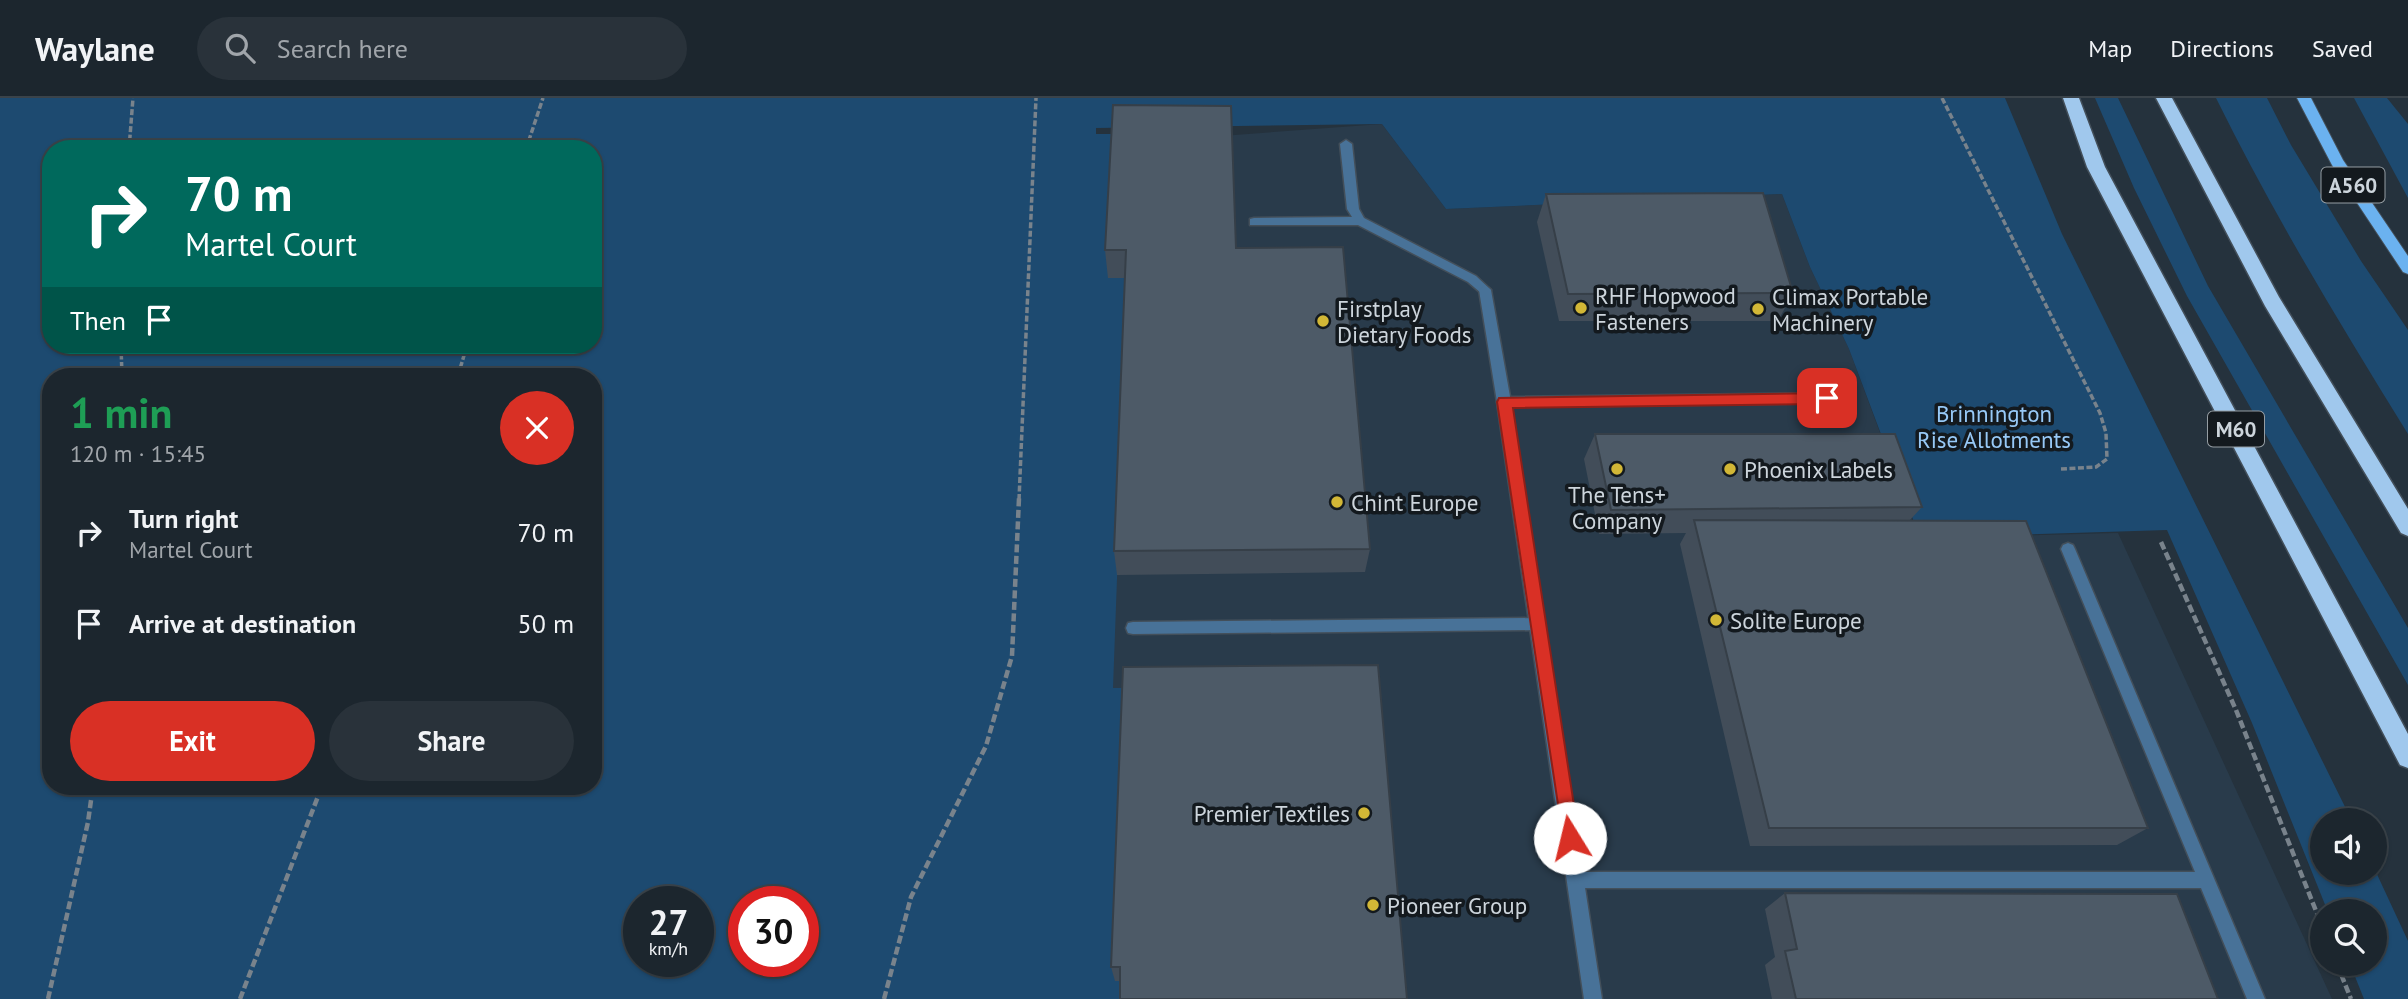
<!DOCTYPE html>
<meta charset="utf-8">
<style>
body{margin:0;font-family:"PT Sans",sans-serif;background:#29323a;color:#f1f3f6;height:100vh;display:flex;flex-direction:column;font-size:26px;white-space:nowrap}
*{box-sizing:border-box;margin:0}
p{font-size:23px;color:#a0a5aa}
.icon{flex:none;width:38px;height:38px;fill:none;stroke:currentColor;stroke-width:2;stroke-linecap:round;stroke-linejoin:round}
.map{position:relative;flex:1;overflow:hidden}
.details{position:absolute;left:42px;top:270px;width:560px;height:427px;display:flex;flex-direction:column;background:#1c262e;border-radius:28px;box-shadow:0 2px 5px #0004,0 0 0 2px #3a434a}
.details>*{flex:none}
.hud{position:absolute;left:42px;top:42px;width:560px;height:214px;border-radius:28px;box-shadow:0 2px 5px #0004,0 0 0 2px #3a434a;background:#00695c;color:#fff;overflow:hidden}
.controls{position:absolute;left:2310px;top:710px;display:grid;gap:14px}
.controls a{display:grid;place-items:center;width:77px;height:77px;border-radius:50%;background:#1c262e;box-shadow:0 2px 5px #0004,0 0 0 2px #3a434a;font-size:35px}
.speed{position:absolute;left:623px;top:788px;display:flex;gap:14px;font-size:35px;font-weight:700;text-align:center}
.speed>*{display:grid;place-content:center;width:91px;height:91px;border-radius:50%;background:#1c262e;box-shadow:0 2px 5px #0004,0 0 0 2px #3a434a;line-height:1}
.speed small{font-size:18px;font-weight:400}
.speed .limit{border:10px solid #d22;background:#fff;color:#111}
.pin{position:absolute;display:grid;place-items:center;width:60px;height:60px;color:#fff;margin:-30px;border-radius:14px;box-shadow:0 4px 10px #0006}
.me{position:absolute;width:77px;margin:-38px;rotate:351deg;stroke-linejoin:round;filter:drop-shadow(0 0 5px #0008)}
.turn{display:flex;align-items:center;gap:24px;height:147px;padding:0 28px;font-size:32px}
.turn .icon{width:91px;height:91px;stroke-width:2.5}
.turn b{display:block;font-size:49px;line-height:60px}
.then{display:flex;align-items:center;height:66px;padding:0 28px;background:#0003;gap:14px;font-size:26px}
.round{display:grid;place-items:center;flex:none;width:74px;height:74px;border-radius:37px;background:#29323a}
.summary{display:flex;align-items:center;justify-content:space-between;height:119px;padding:0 28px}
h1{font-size:42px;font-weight:600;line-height:52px;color:#1e9e55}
.action{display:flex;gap:14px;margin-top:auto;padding:14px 28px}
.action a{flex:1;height:80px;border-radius:42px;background:#d93025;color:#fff;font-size:28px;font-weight:600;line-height:80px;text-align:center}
.action a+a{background:#29323a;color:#f1f3f6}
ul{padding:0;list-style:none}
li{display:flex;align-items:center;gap:21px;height:91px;padding:0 28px}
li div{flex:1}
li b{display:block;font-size:26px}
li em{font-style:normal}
header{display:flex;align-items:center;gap:42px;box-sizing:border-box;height:98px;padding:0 35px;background:#1c262e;border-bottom:2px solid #3a434a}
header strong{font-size:33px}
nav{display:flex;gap:38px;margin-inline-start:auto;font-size:24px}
.search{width:490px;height:63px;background:#29323a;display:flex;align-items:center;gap:18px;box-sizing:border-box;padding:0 24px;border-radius:38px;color:#a0a5aa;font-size:26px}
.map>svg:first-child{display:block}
.built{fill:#293b4b}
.green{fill:#1d4a70;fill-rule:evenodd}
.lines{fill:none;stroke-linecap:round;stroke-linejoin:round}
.service-casing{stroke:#434f5a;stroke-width:3}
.minor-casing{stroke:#434f5a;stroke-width:3}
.primary-casing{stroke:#434f5a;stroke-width:2}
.motorway-casing{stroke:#434f5a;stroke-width:3}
.path-far1{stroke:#79838c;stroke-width:3.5;stroke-dasharray:6 2.5;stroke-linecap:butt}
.path{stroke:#79838c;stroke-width:4.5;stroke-dasharray:8 3.5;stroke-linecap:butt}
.service{fill:#487298;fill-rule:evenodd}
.minor{fill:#487298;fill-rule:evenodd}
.primary{fill:#6bb2f0;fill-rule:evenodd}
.motorway{fill:#a0c8ed;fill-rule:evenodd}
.wall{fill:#424d59}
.building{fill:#4d5a67;stroke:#363f48;stroke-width:2}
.route{fill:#d93025;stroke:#8d1f18;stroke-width:2}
.poi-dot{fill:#d2b736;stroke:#13191e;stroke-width:2.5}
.labels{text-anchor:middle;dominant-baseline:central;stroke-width:7;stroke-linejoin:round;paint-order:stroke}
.shield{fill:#13191e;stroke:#959da3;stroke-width:2}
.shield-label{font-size:21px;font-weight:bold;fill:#cdd5dc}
.poi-label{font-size:23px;fill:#cdd5dc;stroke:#13191e;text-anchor:start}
.park-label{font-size:23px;fill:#97c9f7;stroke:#13191e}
</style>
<header>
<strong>Waylane</strong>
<div class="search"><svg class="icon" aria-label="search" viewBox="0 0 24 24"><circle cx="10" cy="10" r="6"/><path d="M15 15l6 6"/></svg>Search here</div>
<nav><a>Map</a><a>Directions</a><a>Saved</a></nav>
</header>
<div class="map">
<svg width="2408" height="901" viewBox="0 0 2408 901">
<rect width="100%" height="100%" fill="#25323d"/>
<polygon class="built" points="1382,26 1446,111 1782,96 1810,169 1849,251 1919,440 2118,435 2332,901 1061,901 1100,47"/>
<g class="green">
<path d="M0 0H2005L2062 136 2352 723H2322V775H2375V772L2408 843V901H2364L2350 866H2375V814H2328L2252 625 2167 432 1920 440 1849 251 1810 169 1782 96 1446 111 1382 26 1096 30V36H1116L1128 180 1113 590H1125L1115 882 1123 883V901H0ZM51 51H593V247H51ZM51 278H593V688H51ZM639 803H698V863H639ZM744 803H803V863H744Z"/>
<polygon points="2095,0 2118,0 2208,188 2408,530 2408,587 2187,198 2134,90"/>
<path d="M2216 0H2267L2291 47 2361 163 2408 232V336C2340 226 2273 116 2216 0Z"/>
<polygon points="2354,0 2387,0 2408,26 2408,100"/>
</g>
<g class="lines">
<g class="service-casing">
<g id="service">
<polygon points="1346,42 1352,46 1359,111 1364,120 1476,178 1491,192 1489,195 1481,195 1468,184 1358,127 1250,127 1250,121 1254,120 1352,119 1347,111 1340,46"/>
<polygon points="1848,295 1854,300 1848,305 1504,309 1497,304 1504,299"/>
<polygon points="2068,445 2073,447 2075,451 2265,901 2247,901 2201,790 1577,790 1571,788 1569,782 1571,776 1577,774 2195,774 2061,451 2063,447"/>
<polygon points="1537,520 1542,521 1544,526 1542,531 1537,532 1133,536 1128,535 1126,530 1128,525 1133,524"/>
</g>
</g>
<g class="minor-casing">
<polygon id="minor" points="1485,187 1491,192 1511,304 1602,901 1584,901 1497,304 1479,192"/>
</g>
<g class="primary-casing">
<polygon id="primary" points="2297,0 2311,0 2343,62 2408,158 2408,176 2403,174 2332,67"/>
</g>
<g class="motorway-casing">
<g id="motorway">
<polygon points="2063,0 2079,0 2105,69 2408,636 2408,670 2400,667 2087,69"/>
<polygon points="2156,0 2172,0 2279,199 2408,411 2408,438 2401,435 2265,208"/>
</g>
</g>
<g class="path-far1">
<polyline points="1942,0 2100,315 2106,335 2107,361 2096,369 2061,371"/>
<polyline points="129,51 133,0"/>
<polyline points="526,51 543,0"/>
<polyline points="121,247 122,278"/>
<polyline points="458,278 467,247"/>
<polyline points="1019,402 1036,0"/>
</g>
<g class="path">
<polyline points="2161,444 2236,612 2322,828"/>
<polyline points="2337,866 2351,901"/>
<polyline points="48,901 88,724 93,688"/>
<polyline points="240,901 322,688"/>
<polyline points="884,901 911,799 986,648 1012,558 1019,400"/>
</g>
<use href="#service" class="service"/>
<use href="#minor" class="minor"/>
<use href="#primary" class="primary"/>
<use href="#motorway" class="motorway"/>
</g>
<g class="wall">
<polygon points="1546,96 1793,195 1778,223 1559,223 1537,124"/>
<polygon points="1236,150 1370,451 1365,474 1117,477 1114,453 1125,180 1108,180 1105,152"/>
<polygon points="1595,336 1922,409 1910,422 2148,730 2117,747 1750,748 1680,446 1686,435 1599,436 1584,361"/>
<polygon points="1123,569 1120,883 1115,883 1111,869"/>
<polygon points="1785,795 2218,901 1772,901 1765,867 1775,859 1765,811"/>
</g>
<g class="building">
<polygon points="1113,7 1231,8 1236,150 1343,149 1370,451 1114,453 1126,152 1105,152"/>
<polygon points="1763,95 1793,195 1568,196 1546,96"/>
<polygon points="1595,336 1895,336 1922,409 1611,412"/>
<polygon points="1694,422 2026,423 2148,730 1769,730"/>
<polygon points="1378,567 1407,901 1120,901 1120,869 1111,869 1123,569"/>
<polygon points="1785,795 2177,796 2218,901 1796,901 1785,853 1797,851"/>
</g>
<polygon class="route" points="1827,295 1834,300 1827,306 1513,310 1579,740 1577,746 1570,748 1564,746 1497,304 1499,300"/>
<g class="poi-dot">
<circle cx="1581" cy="210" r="7"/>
<circle cx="1758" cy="211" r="7"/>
<circle cx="1323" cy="223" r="7"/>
<circle cx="1617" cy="371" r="7"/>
<circle cx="1730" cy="371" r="7"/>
<circle cx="1337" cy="404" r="7"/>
<circle cx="1716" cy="522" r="7"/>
<circle cx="1364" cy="715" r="7"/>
<circle cx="1373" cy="807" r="7"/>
</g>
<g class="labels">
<g class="shield">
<rect x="2321.5" y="69.5" width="63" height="35" rx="5"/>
<rect x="2208" y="313.5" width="56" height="35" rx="5"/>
</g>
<g class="shield-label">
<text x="2353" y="87">A560</text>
<text x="2236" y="331">M60</text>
</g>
<g class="poi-label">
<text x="1595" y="197">RHF Hopwood<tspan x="1595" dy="26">Fasteners</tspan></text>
<text x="1772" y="198">Climax Portable<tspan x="1772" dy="26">Machinery</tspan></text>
<text x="1337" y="210">Firstplay<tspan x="1337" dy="26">Dietary Foods</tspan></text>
<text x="1744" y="371">Phoenix Labels</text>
<text x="1617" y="396" text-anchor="middle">The Tens+<tspan x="1617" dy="26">Company</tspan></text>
<text x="1351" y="404">Chint Europe</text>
<text x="1730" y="522">Solite Europe</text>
<text x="1350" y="715" text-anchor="end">Premier Textiles</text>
<text x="1387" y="807">Pioneer Group</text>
</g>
<g class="park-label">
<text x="1994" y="315">Brinnington<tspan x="1994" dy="26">Rise Allotments</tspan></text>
</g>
</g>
</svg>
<div class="controls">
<a><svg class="icon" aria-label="sound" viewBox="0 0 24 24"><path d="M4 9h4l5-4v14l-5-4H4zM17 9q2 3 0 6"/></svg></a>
<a><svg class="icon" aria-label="search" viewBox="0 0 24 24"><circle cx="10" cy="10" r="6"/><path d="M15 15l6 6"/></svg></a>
</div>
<div class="speed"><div>27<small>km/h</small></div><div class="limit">30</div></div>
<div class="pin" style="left:1827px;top:300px;background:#d93025"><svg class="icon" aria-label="arrive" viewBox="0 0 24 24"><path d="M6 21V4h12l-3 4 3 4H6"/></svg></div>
<svg class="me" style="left:1570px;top:740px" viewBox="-20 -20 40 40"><circle r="19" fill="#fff"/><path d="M0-13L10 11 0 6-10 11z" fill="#d93025"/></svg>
<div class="hud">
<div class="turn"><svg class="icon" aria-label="right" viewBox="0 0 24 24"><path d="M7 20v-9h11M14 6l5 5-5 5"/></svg><div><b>70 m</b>Martel Court</div></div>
<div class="then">Then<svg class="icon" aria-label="arrive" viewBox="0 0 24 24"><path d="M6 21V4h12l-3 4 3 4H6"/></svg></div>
</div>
<section class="details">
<div class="summary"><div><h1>1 min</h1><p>120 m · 15:45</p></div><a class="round" style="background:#d93025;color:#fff"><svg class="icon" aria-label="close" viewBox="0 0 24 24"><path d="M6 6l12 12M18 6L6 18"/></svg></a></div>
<ul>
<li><svg class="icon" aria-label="right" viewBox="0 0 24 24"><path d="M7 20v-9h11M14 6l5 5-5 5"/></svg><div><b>Turn right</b><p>Martel Court</p></div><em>70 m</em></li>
<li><svg class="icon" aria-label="arrive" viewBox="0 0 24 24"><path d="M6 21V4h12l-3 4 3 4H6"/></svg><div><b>Arrive at destination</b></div><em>50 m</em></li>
</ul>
<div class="action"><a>Exit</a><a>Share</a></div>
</section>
</div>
